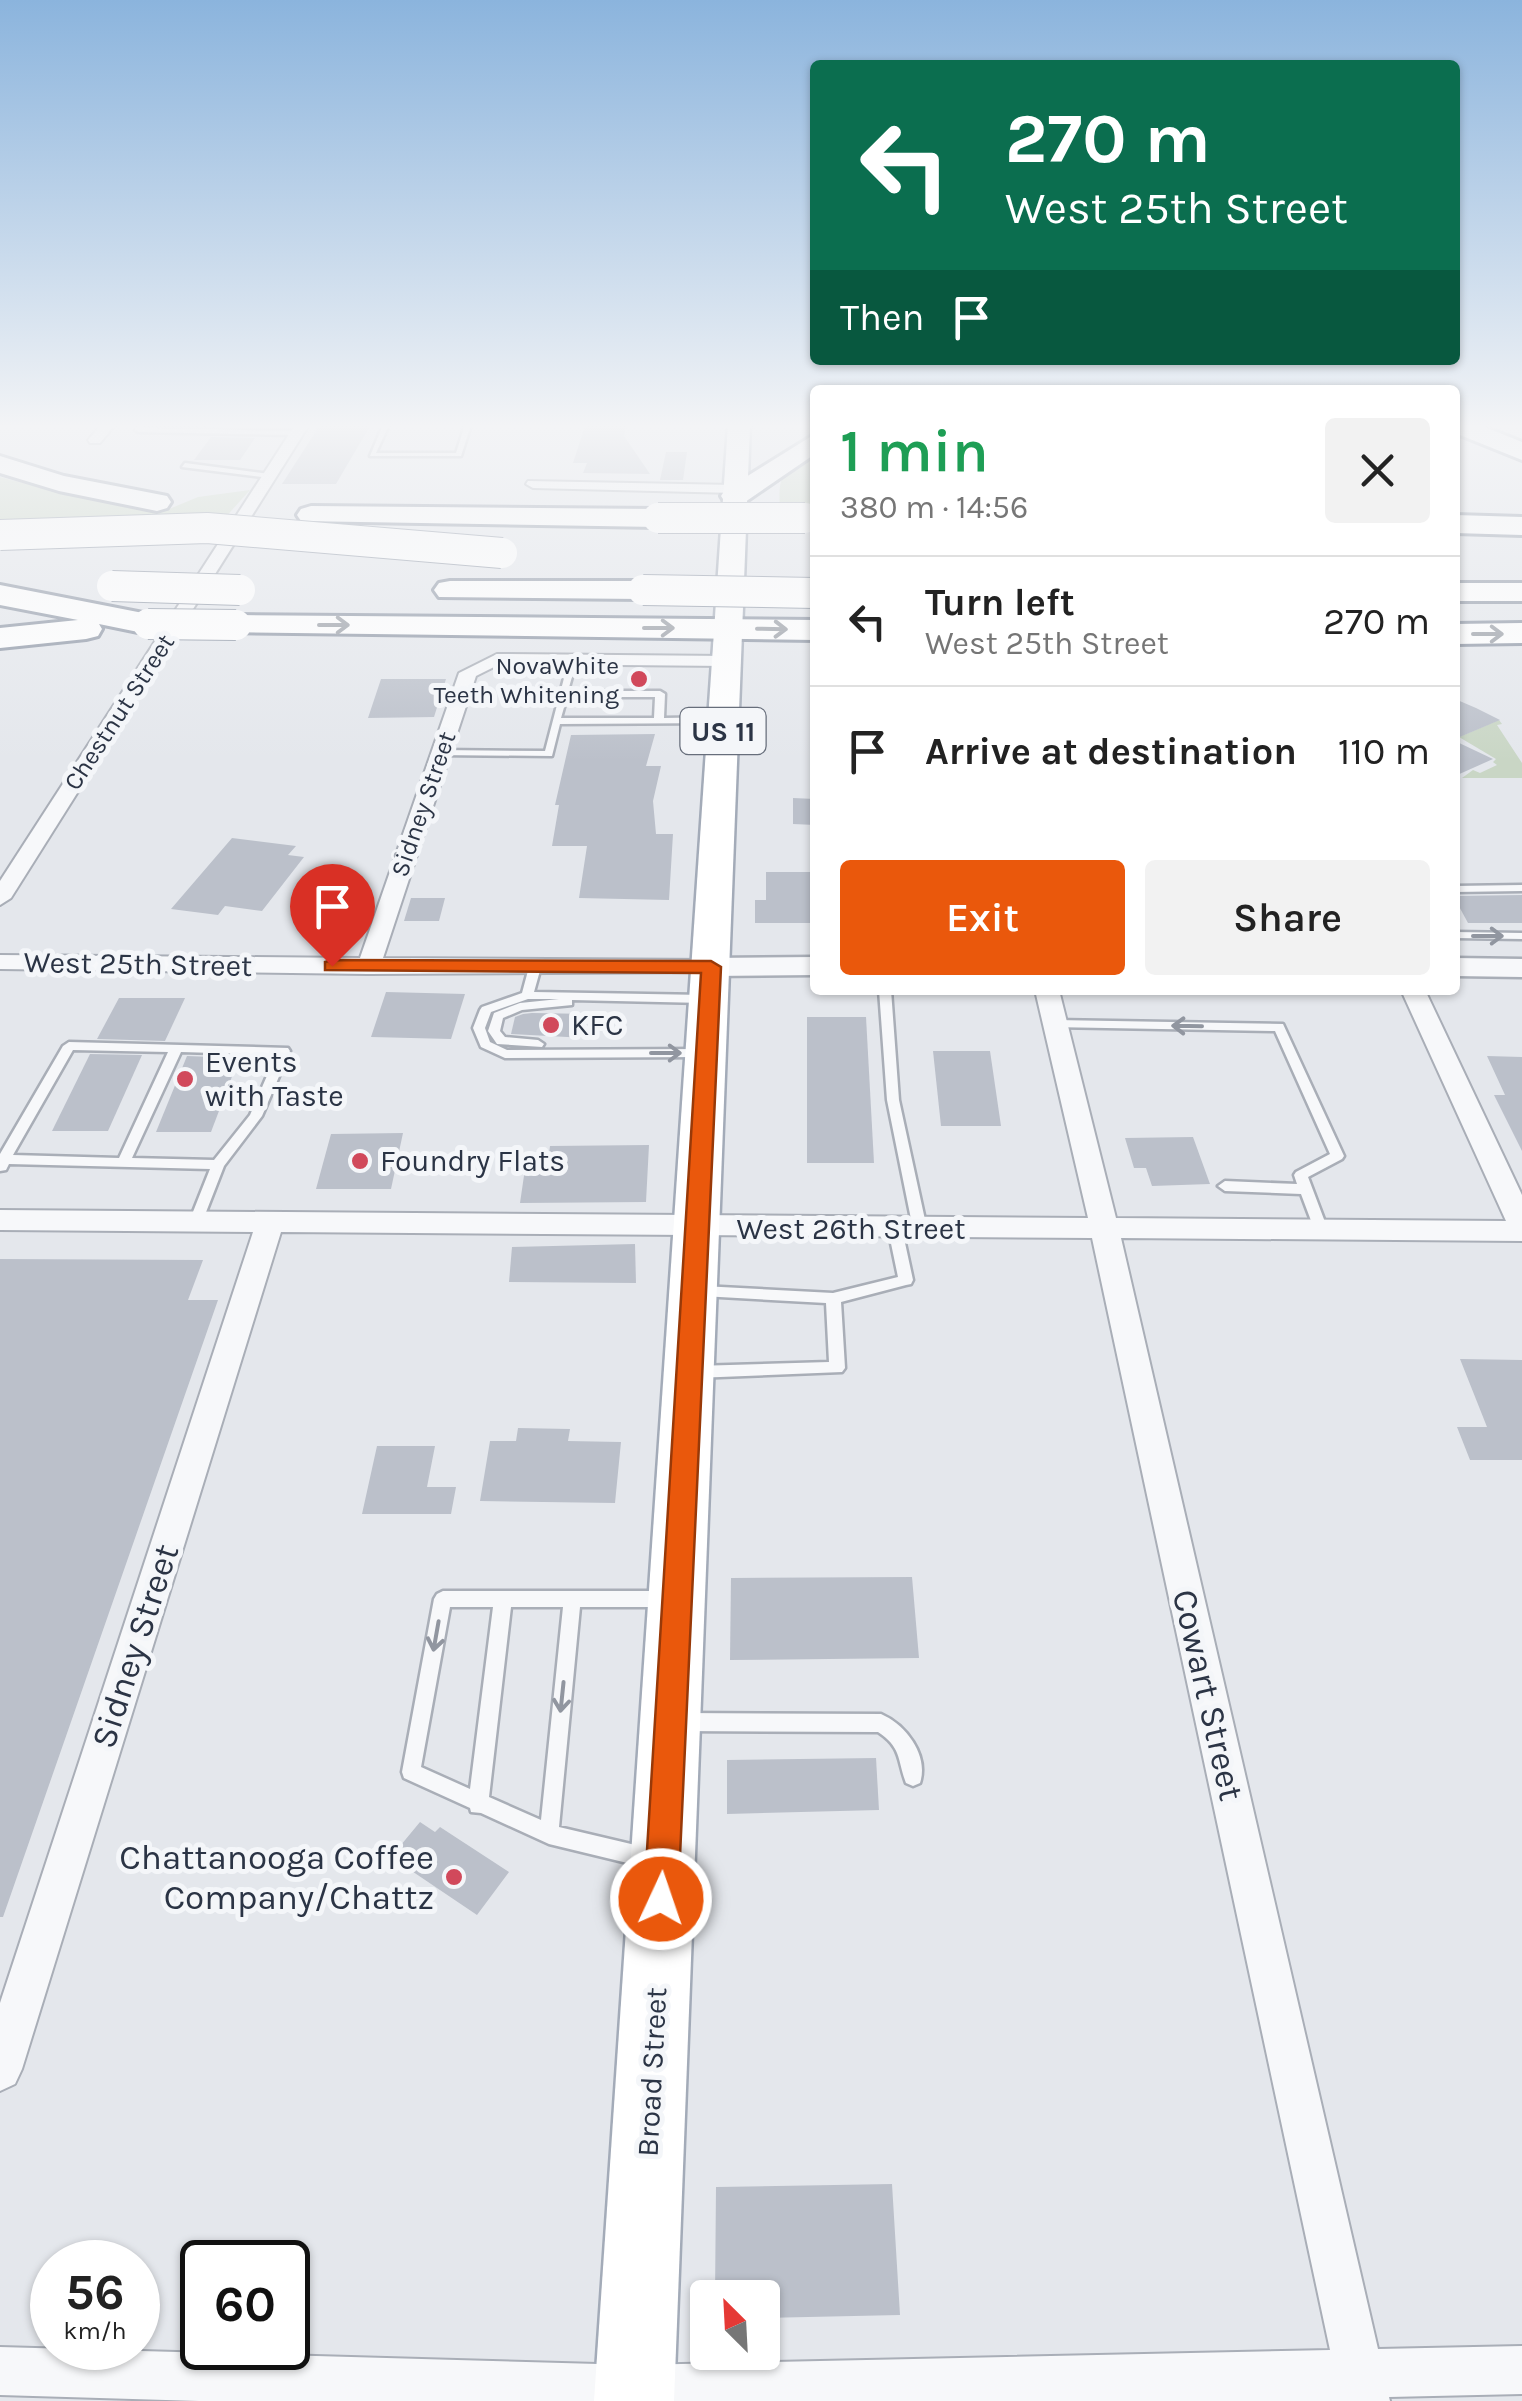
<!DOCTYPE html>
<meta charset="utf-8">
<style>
body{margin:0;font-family:Karla,sans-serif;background:#f2f2f2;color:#222;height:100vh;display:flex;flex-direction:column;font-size:38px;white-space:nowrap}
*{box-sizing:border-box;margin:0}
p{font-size:32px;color:#767676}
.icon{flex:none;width:55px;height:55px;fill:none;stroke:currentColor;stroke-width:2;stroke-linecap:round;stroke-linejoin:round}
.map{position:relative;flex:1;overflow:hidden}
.panel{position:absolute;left:810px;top:385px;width:650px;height:610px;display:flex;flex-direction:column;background:#fff;border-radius:10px;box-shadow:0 2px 8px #0004}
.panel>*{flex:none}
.banner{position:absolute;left:810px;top:60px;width:650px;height:305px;border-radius:10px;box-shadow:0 2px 8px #0004;background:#0b6e4f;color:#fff;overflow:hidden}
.needle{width:65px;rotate:336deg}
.buttons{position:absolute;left:690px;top:2280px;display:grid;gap:20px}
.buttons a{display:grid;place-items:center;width:90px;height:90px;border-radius:10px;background:#fff;box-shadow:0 2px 8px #0004;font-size:50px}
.speed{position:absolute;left:30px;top:2240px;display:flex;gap:20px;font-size:50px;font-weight:700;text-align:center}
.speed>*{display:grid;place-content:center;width:130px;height:130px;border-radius:50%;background:#fff;box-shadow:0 2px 8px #0004;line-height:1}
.speed small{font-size:25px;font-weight:400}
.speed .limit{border:5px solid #111;border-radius:15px;background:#fff;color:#111}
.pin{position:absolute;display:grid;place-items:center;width:85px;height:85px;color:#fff;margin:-102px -42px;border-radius:50% 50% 50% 0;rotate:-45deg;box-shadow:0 0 10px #0007}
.pin .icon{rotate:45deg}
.me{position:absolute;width:110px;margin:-55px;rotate:3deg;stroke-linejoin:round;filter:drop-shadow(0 0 8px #0008)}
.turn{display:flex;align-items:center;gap:35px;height:210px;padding:0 30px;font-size:45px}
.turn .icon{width:130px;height:130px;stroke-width:2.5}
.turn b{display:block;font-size:70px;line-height:85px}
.then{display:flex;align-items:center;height:95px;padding:0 30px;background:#0003;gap:20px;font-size:38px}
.round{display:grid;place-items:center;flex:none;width:105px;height:105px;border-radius:10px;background:#f2f2f2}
.summary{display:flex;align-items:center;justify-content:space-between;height:170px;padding:0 30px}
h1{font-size:60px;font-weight:600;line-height:75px;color:#1e9e55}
.primary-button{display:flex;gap:20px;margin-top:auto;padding:20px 30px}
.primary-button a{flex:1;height:115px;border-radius:10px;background:#ea580c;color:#fff;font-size:40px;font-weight:600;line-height:115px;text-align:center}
.primary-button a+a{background:#f2f2f2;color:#222}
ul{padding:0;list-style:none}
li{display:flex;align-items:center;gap:30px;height:130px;padding:0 30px;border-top:2px solid #e0e0e0}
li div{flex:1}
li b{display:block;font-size:38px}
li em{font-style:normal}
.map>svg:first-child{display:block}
.green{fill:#c9d6c5}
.building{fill:#bbc0ca}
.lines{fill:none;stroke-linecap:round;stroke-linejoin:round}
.service-casing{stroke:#a9aeb7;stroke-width:5}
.minor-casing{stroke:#a9aeb7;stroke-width:4}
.tertiary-casing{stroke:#a9aeb7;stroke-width:5}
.primary-casing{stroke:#a3abb8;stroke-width:5}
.motorway-casing{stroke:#8b94a3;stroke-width:6}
.service{fill:#f7f8fa;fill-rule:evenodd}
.minor{fill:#f7f8fa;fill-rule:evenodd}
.tertiary{fill:#f7f8fa;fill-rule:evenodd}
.primary{fill:#fff;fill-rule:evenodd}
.motorway{fill:#fff;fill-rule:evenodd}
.motorway-bridge-casing{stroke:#8b94a3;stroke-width:32;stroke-linecap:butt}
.motorway-bridge{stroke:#fff;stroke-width:30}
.oneway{stroke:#959aa2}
.oneway2{stroke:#9196a0}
.route{fill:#ea580c;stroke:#983908;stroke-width:2.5}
.poi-dot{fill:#d1495b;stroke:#f4f6f9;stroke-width:4}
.labels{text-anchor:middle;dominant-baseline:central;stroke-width:10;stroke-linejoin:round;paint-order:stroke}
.far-poi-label{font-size:25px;fill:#2b3445;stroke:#f4f6f9;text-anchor:end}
.far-street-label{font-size:25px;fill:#2b3445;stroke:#f4f6f9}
.shield{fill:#f4f6f9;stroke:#676e7b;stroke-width:2.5}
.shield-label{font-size:28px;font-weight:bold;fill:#2b3445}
.street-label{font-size:30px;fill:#2b3445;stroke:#f4f6f9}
.poi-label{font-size:30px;fill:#2b3445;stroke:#f4f6f9;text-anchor:start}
.near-street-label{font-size:35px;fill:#2b3445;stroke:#f4f6f9}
.near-poi-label{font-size:35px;fill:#2b3445;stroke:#f4f6f9;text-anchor:end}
</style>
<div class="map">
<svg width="1522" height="2401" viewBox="0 0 1522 2401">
<rect width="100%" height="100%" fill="#e4e7ec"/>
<g class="green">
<path d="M815 447V507L780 506C777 470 788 468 815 447Z"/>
<polygon points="0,477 73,496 162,512 198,497 250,490 223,520 0,528"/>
<polygon points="1499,720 1502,724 1497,725 1522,763 1522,778 1462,778 1473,770 1480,773 1497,765 1493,762 1496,759 1459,737"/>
</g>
<g class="building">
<polygon points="320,425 370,426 336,484 282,484"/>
<polygon points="585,426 626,426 624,436 650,474 583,473 587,463 573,463"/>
<polygon points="211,437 255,438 240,460 194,460"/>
<polygon points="666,452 687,452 683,480 660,480"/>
<polygon points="381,679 446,679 434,717 368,718"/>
<polygon points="1455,699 1476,708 1500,720 1455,739"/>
<polygon points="655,734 646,766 661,766 653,801 656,834 673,834 669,900 579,898 587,846 552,846 559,805 555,805 571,735"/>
<polygon points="1455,741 1493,759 1455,776"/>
<polygon points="793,798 815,799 815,825 793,824"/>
<polygon points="232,838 296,846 288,855 304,857 262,911 225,906 218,915 171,909"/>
<polygon points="766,872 811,872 815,923 755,923 755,900 766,900"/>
<polygon points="1522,895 1522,923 1468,923 1455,899 1455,896"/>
<polygon points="411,898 445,898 439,921 404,921"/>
<polygon points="386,992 465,994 451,1039 371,1037"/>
<polygon points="119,998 185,998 165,1041 97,1039"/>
<polygon points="523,1014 532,1013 591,1014 586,1038 511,1034 515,1017"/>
<polygon points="807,1017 866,1017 874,1163 807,1163"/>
<polygon points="933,1051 990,1051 1001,1126 941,1126"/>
<polygon points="90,1054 142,1055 108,1131 52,1131"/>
<polygon points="187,1056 239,1058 211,1132 156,1132"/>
<polygon points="1487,1056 1522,1057 1522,1151 1494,1095 1505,1095"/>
<polygon points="403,1133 391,1189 316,1189 331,1134"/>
<polygon points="1193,1137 1210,1184 1152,1186 1146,1168 1134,1168 1125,1138"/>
<polygon points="649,1145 646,1202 520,1203 526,1162 548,1162 550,1146"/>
<polygon points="635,1244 636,1283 509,1282 512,1247"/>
<polygon points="0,1259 203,1260 188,1300 218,1300 3,1917 0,1917"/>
<polygon points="1460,1359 1522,1360 1522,1460 1470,1460 1457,1427 1487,1427"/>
<polygon points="518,1428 570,1429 568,1441 621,1442 615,1503 480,1501 490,1441 516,1441"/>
<polygon points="377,1446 435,1446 427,1487 456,1487 451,1514 362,1514"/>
<polygon points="912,1577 919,1658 730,1660 731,1578"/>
<polygon points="876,1758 879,1810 727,1814 727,1760"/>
<polygon points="420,1822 435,1832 440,1827 509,1872 477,1915 391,1857"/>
<polygon points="892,2184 900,2315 762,2318 762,2298 715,2298 716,2187"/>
</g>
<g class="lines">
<g class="service-casing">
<g id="service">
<polygon points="138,425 145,425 143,428 297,431 300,433 297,435 138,432 135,430"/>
<polygon points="383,425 389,425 376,453 456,453 465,425 471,425 461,456 370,456"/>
<polygon points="185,463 270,474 274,476 270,478 182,467"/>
<path d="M573 656 577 659 568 691H660L665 694 664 718 723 717 728 720 723 723 560 724 552 756 437 755 435 753 440 750 545 751 569 659ZM567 697H655L654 718H561Z"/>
<polygon points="1522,885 1522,891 1455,892 1455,886"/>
<polygon points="1455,932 1522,933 1522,939 1455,938"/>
<polygon points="535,964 541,967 534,992 704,995 710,999 704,1003 572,1000 572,1005 522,1010 503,1018 500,1031 505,1037 538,1040 544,1044 542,1047 497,1044 488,1031 494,1013 520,1003 559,999 528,999 491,1012 485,1028 490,1042 507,1050 703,1049 709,1053 703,1057 505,1058 481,1047 473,1028 480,1010 482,1007 522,993 529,967"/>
<polygon points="879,990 891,990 899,1100 927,1229 920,1234 913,1229 887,1100"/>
<polygon points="1055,1020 1283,1024 1344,1156 1342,1159 1308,1177 1328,1230 1326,1234 1316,1234 1301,1194 1225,1191 1218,1186 1225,1181 1297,1184 1294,1175 1296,1172 1330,1154 1275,1031 1051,1027 1049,1024 1051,1021"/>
<path d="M69 1042 288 1048 290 1051 262 1116 224 1166 201 1225H191L189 1222 210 1169 9 1164 6 1170 0 1171V1154L63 1046ZM73 1050 168 1052 119 1158 13 1155ZM181 1052 276 1055 250 1115 214 1160 132 1158Z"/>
<polygon points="895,1224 902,1229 913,1280 911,1284 906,1285 841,1302 845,1368 842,1372 695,1378 690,1376 687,1372 690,1368 695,1366 829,1362 826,1303 702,1296 697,1295 695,1291 697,1287 702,1286 833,1293 898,1277 888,1229"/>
<path d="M443 1591H663L669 1594 672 1599 669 1604 663 1607H580L559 1827 648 1848 655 1851 658 1858 655 1865 648 1868 549 1844 481 1813 471 1812 470 1808 404 1778 402 1772 434 1599 437 1594ZM450 1607H493L470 1789 421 1767ZM511 1607H563L541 1820 489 1797Z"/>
<path d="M681 1713 881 1714C906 1725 929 1755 920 1783L913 1786 906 1783C897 1759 902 1748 878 1732L681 1731 674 1728 672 1722 674 1716Z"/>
</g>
</g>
<g class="minor-casing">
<g id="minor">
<polygon points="101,425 115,425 100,443 90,443 88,440"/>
<polygon points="295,425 309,425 11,898 0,905 0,881"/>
<polygon points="528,481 735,485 742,489 735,493 533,488 526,484"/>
<polygon points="497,654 727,656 736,661 727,666 500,664 476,676 383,958 711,960 719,962 723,967 719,972 368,974 0,969 0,955 360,958 459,673"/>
<polygon points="1035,990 1059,990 1116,1218 1506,1221 1401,990 1425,990 1522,1195 1522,1241 1121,1238 1378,2349 1522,2346 1522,2394 1389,2397 1390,2401 199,2401 0,2395 0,2347 634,2365 1330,2350 1092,1238 281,1232 22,2069 15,2084 0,2091 0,2003 253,1232 0,1230 0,1210 1088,1218"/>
</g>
</g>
<g class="tertiary-casing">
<g id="tertiary">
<polygon points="815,957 815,975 711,976 701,973 696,967 701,961 711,958"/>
<polygon points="1455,958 1522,959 1522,977 1455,976"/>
</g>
</g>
<g class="primary-casing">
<polygon id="primary" points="728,425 750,425 674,2401 594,2401"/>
</g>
<g class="motorway-casing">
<g id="motorway">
<polygon points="1455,425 1480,425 1522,442 1522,460 1455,433"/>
<polygon points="815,434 815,454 745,502 725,502 721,496 725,490"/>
<polygon points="0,456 64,476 167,496 171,502 167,508 157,511 59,491 0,473"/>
<polygon points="311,506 658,509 668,512 673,518 668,524 658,527 301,521 297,515 301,509"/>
<polygon points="1455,515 1522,517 1522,535 1455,533"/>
<polygon points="450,581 643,581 654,583 659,590 654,597 643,599 439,597 434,590 439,583"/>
<rect x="1455" y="583" width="67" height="18"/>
<polygon points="0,585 148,614 160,617 164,624 160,631 148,634 99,624 102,629 98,636 86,639 0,648 0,628 78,620 0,605"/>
<polygon points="237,615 815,620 815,640 225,632 221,625 225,618"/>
<polygon points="1522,623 1522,643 1455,644 1455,624"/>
</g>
</g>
<use href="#service" class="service"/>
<use href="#minor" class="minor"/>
<use href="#tertiary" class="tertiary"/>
<use href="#primary" class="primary"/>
<use href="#motorway" class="motorway"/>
<g class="motorway-bridge-casing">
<g id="motorway-bridge">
<polyline points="658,518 805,518"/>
<polyline points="0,535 207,528 502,553"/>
<polyline points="112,586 240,590"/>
<polyline points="643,590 815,593"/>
<polyline points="148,624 236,625"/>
</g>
</g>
<use href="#motorway-bridge" class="motorway-bridge"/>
</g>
<defs><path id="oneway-shaft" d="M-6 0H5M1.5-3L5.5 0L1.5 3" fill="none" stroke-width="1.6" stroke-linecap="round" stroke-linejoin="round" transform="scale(2.5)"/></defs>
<g class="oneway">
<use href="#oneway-shaft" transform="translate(334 625)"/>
<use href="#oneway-shaft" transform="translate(659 628)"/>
<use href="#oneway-shaft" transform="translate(772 629) rotate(1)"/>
<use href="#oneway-shaft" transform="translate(1488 634)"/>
</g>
<g class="oneway2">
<use href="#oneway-shaft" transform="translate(1488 936)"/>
<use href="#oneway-shaft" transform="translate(1187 1026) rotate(-179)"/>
<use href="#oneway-shaft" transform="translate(666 1053)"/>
<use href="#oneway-shaft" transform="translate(436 1636) rotate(100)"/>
<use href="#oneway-shaft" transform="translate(562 1697) rotate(96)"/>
</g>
<linearGradient id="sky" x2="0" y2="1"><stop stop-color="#8bb4dd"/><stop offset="0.56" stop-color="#f3f4f6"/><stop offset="1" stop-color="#f3f4f6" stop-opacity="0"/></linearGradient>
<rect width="1522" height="761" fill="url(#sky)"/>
<polygon class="route" points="332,960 711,961 721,967 678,1899 673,1911 661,1916 649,1911 644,1899 701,973 325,970 325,962"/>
<g class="poi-dot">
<circle cx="639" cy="679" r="10"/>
<circle cx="551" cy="1025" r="10"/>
<circle cx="185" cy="1079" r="10"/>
<circle cx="360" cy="1161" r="10"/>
<circle cx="454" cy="1877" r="10"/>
</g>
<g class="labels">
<g class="far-poi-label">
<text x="619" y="665">NovaWhite<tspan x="619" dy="29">Teeth Whitening</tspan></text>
</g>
<g class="far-street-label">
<text transform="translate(119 712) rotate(-57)">Chestnut Street</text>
<text transform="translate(423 804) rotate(-71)">Sidney Street</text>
</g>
<rect class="shield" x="680.5" y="708" width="85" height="46" rx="8"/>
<g class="shield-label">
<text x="723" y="731">US 11</text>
</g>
<g class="street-label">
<text transform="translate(138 964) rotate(1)">West 25th Street</text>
<text x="851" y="1229">West 26th Street</text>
<text transform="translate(652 2072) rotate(-87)">Broad Street</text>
</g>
<g class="poi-label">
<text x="571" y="1025">KFC</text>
<text x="205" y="1062">Events<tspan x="205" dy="34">with Taste</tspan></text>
<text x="380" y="1161">Foundry Flats</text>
</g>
<g class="near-street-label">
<text transform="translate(135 1646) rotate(-72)">Sidney Street</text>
<text transform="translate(1208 1695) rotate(77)">Cowart Street</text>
</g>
<g class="near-poi-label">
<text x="434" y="1857">Chattanooga Coffee<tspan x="434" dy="40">Company/Chattz</tspan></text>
</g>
</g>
</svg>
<div class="buttons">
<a><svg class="needle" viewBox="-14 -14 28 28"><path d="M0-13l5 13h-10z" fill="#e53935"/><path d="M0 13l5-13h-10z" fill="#767676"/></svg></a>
</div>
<div class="speed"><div>56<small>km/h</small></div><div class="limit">60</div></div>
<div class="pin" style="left:332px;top:966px;background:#d93025"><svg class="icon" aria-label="arrive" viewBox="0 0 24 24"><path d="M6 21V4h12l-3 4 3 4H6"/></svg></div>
<svg class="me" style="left:661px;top:1899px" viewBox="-20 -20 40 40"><circle r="17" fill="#ea580c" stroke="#fff" stroke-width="3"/><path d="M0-11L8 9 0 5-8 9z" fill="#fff"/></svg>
<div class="banner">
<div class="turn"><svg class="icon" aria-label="left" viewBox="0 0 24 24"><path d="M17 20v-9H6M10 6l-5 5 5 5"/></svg><div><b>270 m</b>West 25th Street</div></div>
<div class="then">Then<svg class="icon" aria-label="arrive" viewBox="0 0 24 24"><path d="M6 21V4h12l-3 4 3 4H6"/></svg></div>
</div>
<section class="panel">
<div class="summary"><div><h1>1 min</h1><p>380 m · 14:56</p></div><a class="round"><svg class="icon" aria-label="close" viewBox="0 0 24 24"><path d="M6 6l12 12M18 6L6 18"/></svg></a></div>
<ul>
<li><svg class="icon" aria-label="left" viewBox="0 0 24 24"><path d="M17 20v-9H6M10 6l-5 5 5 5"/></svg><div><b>Turn left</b><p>West 25th Street</p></div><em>270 m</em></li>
<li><svg class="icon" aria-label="arrive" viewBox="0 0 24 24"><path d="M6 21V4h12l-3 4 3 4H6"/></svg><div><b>Arrive at destination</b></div><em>110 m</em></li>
</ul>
<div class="primary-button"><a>Exit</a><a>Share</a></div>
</section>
</div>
